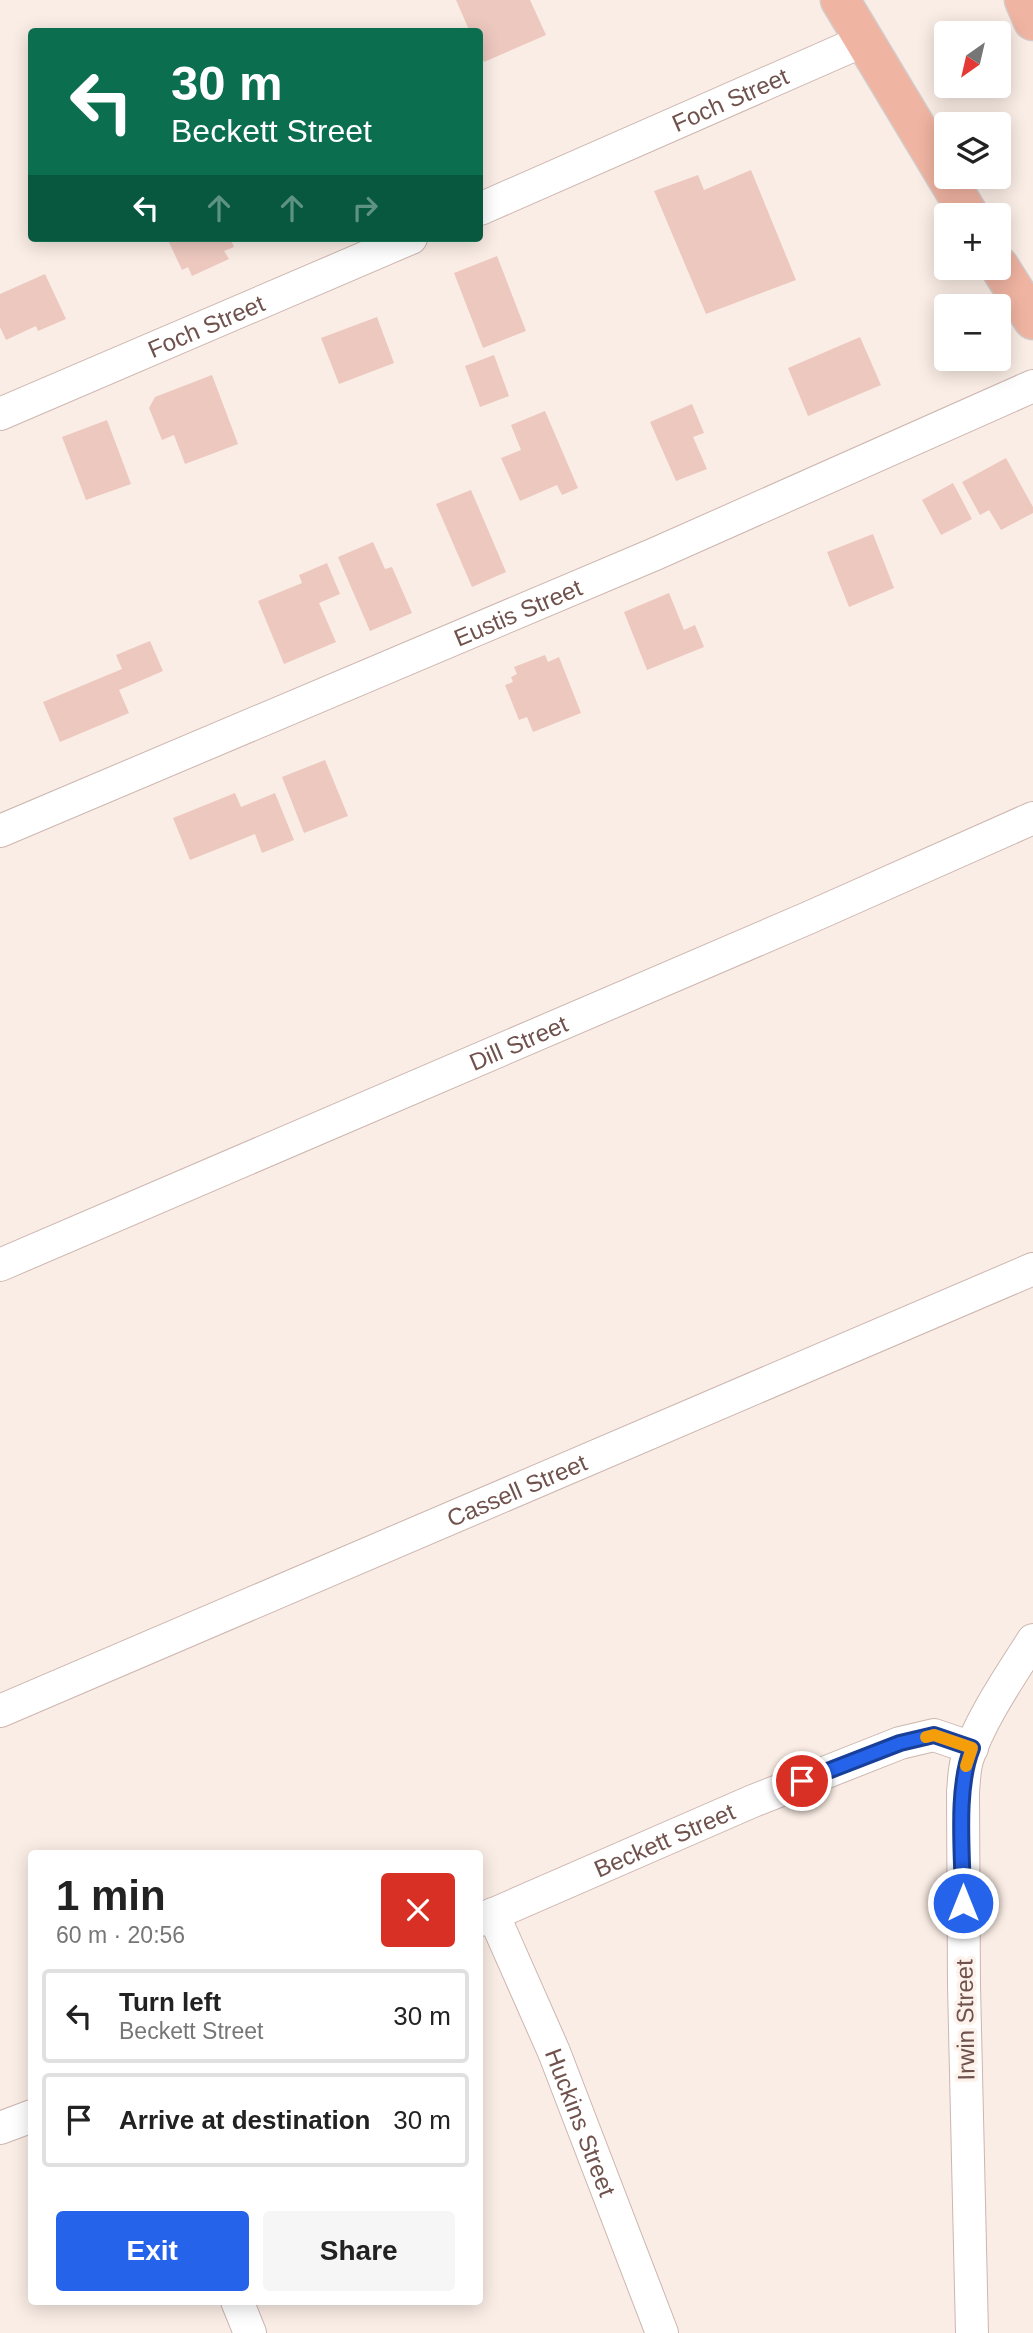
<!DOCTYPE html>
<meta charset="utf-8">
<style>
body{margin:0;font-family:Helvetica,sans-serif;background:#f6f6f6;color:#222;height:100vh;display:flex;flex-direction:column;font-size:26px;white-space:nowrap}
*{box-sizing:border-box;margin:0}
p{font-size:23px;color:#767676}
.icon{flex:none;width:38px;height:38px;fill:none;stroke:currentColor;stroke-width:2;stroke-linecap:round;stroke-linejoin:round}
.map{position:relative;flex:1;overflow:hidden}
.sheet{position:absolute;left:28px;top:1850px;width:455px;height:455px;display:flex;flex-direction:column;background:#fff;border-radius:7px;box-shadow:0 4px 18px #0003}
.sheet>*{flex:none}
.banner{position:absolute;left:28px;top:28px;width:455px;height:214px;border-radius:7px;box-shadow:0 4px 18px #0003;background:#0b6e4f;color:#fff;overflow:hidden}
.needle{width:46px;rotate:214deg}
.controls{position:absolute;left:934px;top:21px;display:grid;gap:14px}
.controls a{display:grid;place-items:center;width:77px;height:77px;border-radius:7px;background:#fff;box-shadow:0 4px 18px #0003;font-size:35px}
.pin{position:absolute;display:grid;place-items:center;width:60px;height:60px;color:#fff;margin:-30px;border:4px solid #fff;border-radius:50%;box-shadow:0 2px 7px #0007}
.me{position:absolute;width:77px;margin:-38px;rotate:0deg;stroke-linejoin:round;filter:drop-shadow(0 0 5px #0008)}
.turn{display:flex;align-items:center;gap:24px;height:147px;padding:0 28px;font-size:32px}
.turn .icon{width:91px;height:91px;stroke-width:2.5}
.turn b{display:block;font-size:49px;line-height:60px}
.lanes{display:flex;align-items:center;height:66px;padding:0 28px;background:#0003;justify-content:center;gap:35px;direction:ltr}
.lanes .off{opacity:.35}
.round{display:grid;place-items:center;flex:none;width:74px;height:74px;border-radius:7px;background:#f6f6f6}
.overview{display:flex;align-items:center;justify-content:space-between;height:119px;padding:0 28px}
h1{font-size:42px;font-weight:700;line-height:52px}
.action{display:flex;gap:14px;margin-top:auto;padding:14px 28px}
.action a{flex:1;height:80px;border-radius:7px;background:#2563eb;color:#fff;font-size:28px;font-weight:700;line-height:80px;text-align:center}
.action a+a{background:#f6f6f6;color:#222}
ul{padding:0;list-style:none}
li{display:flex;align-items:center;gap:21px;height:94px;margin:0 14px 10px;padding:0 14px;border:4px solid #e0e0e0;border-radius:7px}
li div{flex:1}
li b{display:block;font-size:26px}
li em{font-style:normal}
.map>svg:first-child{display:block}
.building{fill:#edc8bf}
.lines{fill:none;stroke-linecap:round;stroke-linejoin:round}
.minor-casing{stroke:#ccb6af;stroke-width:34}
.trunk-casing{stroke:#d4cbca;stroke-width:41}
.minor{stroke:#fff;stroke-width:32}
.trunk{stroke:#f0b4a2;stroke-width:38}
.route-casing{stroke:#184099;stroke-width:18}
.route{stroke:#2563eb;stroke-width:12}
.slow{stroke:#f59e0b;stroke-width:12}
.labels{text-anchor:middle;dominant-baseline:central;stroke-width:7;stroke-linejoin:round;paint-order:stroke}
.street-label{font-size:24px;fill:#70524d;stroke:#fdf2eb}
</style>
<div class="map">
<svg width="1033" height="2333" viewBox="0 0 1033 2333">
<rect width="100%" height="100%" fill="#faede5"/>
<g class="building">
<polygon points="456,0 530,0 546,35 484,62 480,53 480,32 470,32"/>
<polygon points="751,170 796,280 706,314 654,191 698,175 704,190"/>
<polygon points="167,238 230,238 234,247 224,251 229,259 192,276 188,267 182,270"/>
<polygon points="497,256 526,331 483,348 454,273"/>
<polygon points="45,274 66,319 38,331 36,326 6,340 0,327 0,294"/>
<polygon points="377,317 394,363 339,384 321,338"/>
<polygon points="860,337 881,385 808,416 788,368"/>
<polygon points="494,355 509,396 480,407 465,366"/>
<polygon points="212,375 238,444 185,464 174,435 162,440 149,408 155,397"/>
<polygon points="692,404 704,433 693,437 707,469 676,481 650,422"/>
<polygon points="545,411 578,488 562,495 557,485 520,501 501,458 521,450 511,425"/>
<polygon points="107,420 131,484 86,500 62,437"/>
<polygon points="1006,458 1033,507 1033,513 1001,530 989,510 980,515 962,482"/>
<polygon points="953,483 972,519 941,535 922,500"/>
<polygon points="471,490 506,572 472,587 436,504"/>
<polygon points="873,534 894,588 849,607 827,552"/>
<polygon points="373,542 385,569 392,567 412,613 370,631 338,557"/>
<polygon points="327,563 340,594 319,603 336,642 284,664 258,601 302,583 299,575"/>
<polygon points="669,593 684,630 695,625 704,647 647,670 624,612"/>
<polygon points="150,641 163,671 119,690 129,713 60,742 43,702 122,669 116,655"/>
<polygon points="545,655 548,662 559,657 581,713 533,732 527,717 519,720 505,685 513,682 511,677 517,674 514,667"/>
<polygon points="325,760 348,816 304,833 282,777"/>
<polygon points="235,793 241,807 275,793 294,840 262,853 255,834 190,860 173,818"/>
</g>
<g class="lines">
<g class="minor-casing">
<g id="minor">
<path id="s1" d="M480 209 865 40"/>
<path id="s2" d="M0 414 411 238"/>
<path id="s3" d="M0 831 655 554 1033 386"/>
<path id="s4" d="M0 1265 808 918 1033 818"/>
<path id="s5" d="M0 1711 1033 1269"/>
<path id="s6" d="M493 1914 554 2052 662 2333"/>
<path id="s7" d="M480 1920 753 1801 900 1743 934 1735 972 1748"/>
<polyline points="0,2128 32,2116"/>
<polyline points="237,2301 250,2333"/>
<path d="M972 2333 964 1986 963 1792C964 1782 964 1770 967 1760 979 1721 1011 1675 1033 1640"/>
</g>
</g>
<g class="trunk-casing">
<g id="trunk">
<polyline points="840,0 969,215"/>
<polyline points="1024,0 1033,21"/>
<polyline points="999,266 1033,320"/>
</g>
</g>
<use href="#minor" class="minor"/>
<use href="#trunk" class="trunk"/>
</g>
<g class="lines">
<g class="route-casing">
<path id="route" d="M802 1781 900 1743 934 1735 972 1748C955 1790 963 1856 963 1903"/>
</g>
<use href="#route" class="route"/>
<polyline class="slow" points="926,1737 934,1735 972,1748 966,1766"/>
</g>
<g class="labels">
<g class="street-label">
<text stroke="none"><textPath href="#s1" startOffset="273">Foch Street</textPath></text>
<text stroke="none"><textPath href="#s2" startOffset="224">Foch Street</textPath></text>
<text stroke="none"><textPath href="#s3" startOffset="562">Eustis Street</textPath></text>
<text stroke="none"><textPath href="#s4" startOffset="564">Dill Street</textPath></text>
<text stroke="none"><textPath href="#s5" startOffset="562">Cassell Street</textPath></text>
<text stroke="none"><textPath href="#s7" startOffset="201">Beckett Street</textPath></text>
<text transform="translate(965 2020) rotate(-91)">Irwin Street</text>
<text stroke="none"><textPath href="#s6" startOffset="226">Huckins Street</textPath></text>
</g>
</g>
</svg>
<div class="controls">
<a><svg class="needle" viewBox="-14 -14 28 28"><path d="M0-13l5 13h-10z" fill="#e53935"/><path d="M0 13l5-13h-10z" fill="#767676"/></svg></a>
<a><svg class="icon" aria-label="layers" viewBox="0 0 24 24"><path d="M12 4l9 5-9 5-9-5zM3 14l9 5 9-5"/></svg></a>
<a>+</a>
<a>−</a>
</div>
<div class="pin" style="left:802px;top:1781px;background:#d93025"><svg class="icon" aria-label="arrive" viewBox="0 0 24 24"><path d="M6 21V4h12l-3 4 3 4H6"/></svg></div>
<svg class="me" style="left:963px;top:1903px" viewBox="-20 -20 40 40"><circle r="17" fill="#2563eb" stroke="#fff" stroke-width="3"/><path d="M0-11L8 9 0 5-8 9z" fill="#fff"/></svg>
<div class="banner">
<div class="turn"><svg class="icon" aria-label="left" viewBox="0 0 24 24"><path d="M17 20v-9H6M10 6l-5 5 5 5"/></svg><div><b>30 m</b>Beckett Street</div></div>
<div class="lanes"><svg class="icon" aria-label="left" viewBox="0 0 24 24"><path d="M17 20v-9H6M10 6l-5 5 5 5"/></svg><svg class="icon off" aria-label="ahead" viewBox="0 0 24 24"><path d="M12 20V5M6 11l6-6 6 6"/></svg><svg class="icon off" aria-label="ahead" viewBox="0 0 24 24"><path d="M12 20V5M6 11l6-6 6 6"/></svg><svg class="icon off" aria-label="right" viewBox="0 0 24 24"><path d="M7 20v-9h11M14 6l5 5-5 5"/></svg></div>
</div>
<section class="sheet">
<div class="overview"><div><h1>1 min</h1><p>60 m · 20:56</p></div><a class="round" style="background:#d93025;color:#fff"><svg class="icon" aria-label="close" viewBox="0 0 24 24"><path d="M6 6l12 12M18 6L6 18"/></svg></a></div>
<ul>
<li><svg class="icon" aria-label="left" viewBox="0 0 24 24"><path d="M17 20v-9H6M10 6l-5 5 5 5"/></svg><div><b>Turn left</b><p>Beckett Street</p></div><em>30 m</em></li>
<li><svg class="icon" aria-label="arrive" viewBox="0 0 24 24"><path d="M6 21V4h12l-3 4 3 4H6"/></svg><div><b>Arrive at destination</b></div><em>30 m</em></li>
</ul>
<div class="action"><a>Exit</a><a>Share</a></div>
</section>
</div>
